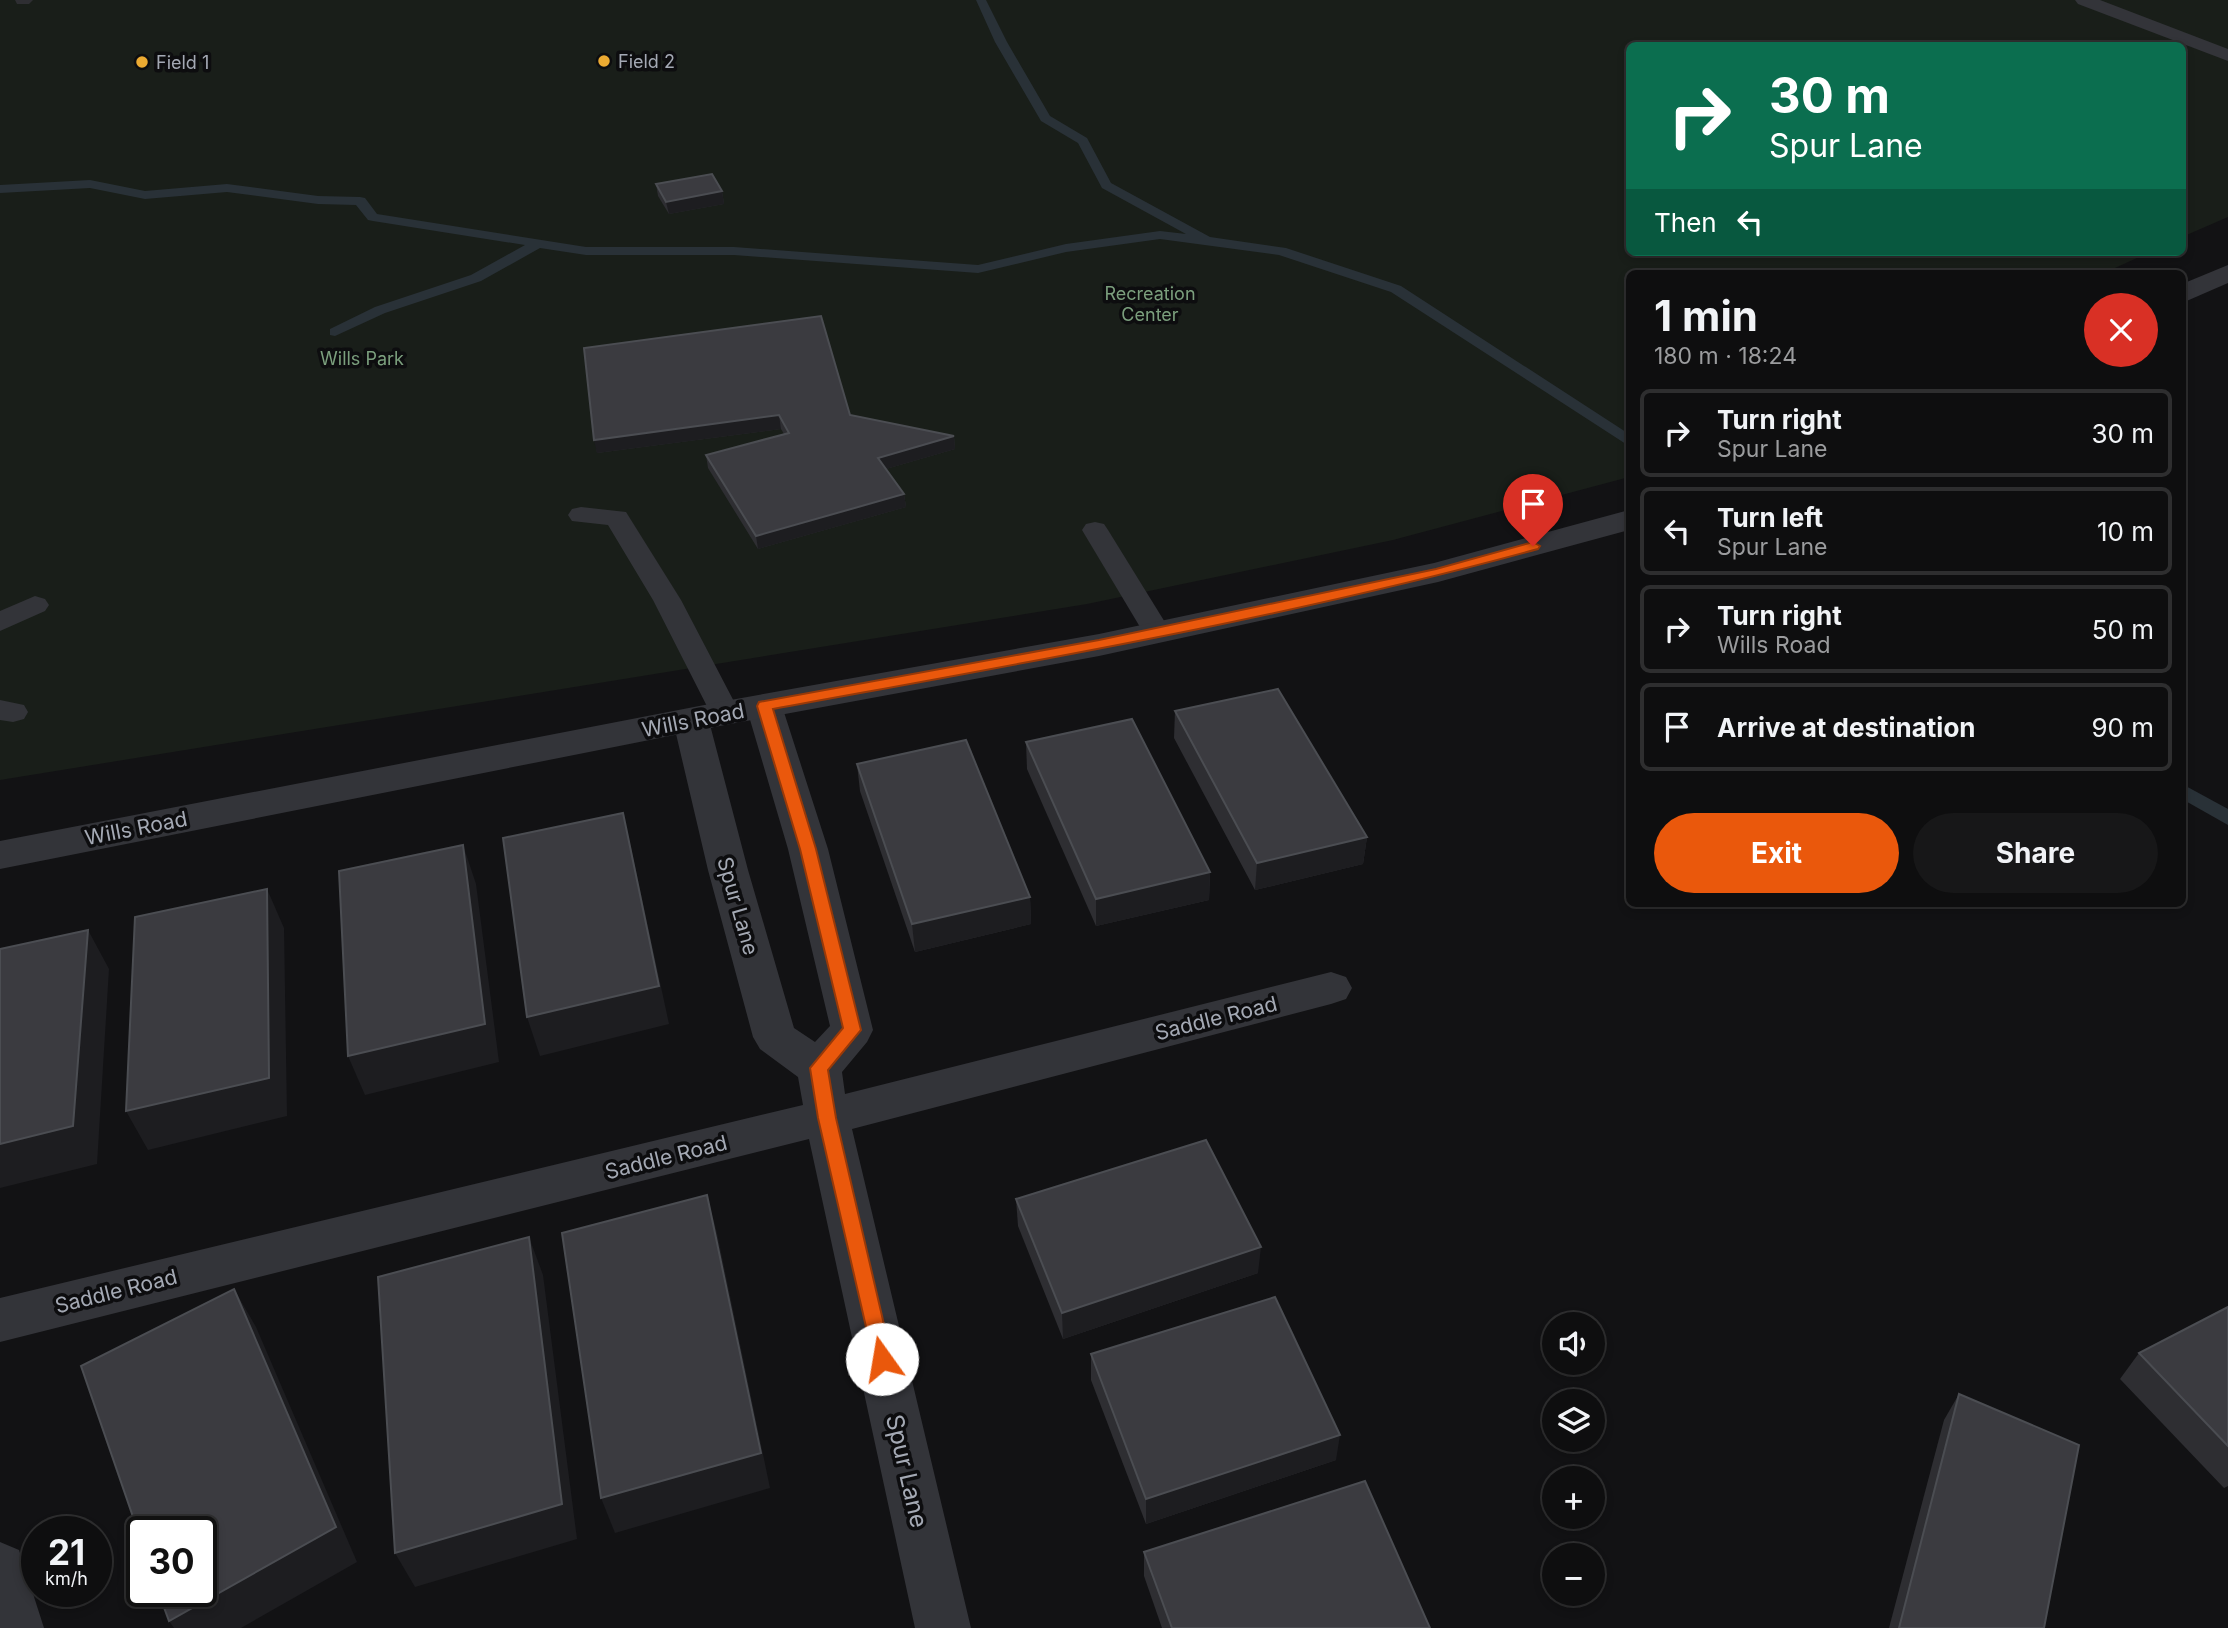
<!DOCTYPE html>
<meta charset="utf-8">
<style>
body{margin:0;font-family:Inter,sans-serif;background:#171718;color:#f1f3f6;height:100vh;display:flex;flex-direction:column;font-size:26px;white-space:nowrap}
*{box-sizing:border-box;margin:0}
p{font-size:23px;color:#9b9c9e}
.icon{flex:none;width:38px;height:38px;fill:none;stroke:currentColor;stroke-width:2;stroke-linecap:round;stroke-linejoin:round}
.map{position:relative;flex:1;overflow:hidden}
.panel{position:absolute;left:1626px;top:270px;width:560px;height:637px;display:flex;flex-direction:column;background:#0e0e0f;border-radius:10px;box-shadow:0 4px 10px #0003,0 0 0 2px #2e2e2f}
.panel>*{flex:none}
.hud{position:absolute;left:1626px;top:42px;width:560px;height:214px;border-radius:10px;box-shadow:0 4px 10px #0003,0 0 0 2px #2e2e2f;background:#0b6e4f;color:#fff;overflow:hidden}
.fabs{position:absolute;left:1542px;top:1312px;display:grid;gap:14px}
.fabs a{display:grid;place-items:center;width:63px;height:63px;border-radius:50%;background:#0e0e0f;box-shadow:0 4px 10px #0003,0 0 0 2px #2e2e2f;font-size:35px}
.speed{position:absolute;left:21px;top:1516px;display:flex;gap:14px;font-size:35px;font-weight:700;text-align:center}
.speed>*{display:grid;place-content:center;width:91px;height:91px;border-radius:50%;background:#0e0e0f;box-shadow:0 4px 10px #0003,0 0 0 2px #2e2e2f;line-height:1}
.speed small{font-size:18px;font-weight:400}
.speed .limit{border:4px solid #111;border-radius:10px;background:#fff;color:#111}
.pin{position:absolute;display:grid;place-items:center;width:60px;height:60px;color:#fff;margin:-72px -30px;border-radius:50% 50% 50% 0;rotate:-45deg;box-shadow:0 0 7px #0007}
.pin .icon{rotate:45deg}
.me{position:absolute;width:77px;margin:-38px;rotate:347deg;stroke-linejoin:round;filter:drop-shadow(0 0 5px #0008)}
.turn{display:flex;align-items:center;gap:24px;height:147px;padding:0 28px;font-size:32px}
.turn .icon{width:91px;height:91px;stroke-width:2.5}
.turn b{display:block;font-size:49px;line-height:60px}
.then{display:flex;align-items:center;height:66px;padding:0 28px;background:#0003;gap:14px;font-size:26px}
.round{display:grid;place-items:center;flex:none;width:74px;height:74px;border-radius:37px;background:#171718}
.headline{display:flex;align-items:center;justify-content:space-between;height:119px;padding:0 28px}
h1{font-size:42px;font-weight:700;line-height:52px}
.primary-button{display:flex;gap:14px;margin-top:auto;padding:14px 28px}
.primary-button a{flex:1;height:80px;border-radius:42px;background:#ea580c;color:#fff;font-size:28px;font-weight:700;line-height:80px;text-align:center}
.primary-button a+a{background:#171718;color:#f1f3f6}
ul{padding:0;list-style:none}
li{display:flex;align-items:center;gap:21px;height:88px;margin:0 14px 10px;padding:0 14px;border:4px solid #2e2e2f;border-radius:10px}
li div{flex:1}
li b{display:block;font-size:26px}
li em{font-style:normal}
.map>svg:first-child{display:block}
.green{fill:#191e19}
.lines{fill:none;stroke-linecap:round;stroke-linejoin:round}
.stream{fill:#293137;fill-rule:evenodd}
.service{fill:#333439;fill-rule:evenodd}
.minor{fill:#333439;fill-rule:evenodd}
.tertiary{fill:#333439;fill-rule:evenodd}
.wall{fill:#2e2e32}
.shaded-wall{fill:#1d1d20}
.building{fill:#3b3b40;stroke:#4b4d52;stroke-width:2}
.route{fill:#ea580c;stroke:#983908;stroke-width:2}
.poi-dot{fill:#ecab32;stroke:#0d0d0f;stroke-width:2.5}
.labels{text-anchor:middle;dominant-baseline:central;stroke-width:7;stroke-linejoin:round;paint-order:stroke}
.far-poi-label{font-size:18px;fill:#a4a9b4;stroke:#0d0d0f;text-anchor:start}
.far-park-label{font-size:18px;fill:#7b9f7d;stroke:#0d0d0f}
.street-label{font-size:21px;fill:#a4a9b4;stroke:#0d0d0f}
.near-street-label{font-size:24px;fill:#a4a9b4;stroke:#0d0d0f}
</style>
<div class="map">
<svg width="2228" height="1628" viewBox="0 0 2228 1628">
<rect width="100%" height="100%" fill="#121214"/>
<polygon class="green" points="0,0 2228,0 2228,217 2182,237 2182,46 1629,46 1629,252 2150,252 2104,273 1629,273 1629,477 1393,540 1087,604 0,780"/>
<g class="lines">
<g class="stream">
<polygon points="976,0 986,0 1007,42 1050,116 1087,138 1111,183 1210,237 1286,248 1401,286 1629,434 1629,446 1391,292 1279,255 1160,239 1066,252 978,273 734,255 586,255 540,248 481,281 385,313 335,336 330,335 330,329 375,307 471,275 525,245 373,221 368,220 356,205 318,204 227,192 145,199 90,188 0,193 0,185 90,180 145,191 227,184 318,196 360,197 365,198 377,214 586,247 734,247 978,265 1066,244 1160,231 1186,234 1102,188 1078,143 1041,121 995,42"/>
<polygon points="2182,784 2228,809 2228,825 2182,799"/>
</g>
<g class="service">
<polygon points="2075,0 2100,0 2228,49 2228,61 2078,4"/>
<polygon points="581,507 626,512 681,600 740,713 736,720 725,723 714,720 653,600 608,525 572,521 568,515 572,509"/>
<polygon points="1095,522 1104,524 1108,530 1171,632 1167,638 1157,641 1147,638 1143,632 1082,530 1086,524"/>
<polygon points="35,596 45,599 49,605 45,611 0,631 0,611"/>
<polygon points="0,700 24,705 28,712 24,719 13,722 0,720"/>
</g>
<g class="minor">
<polygon points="764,694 777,698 782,706 828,849 873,1030 867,1042 842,1072 845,1094 1331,972 1346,977 1352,988 1346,999 1331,1004 852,1129 971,1628 915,1628 809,1139 0,1342 0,1298 803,1105 798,1077 760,1049 753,1037 708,870 673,721 678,712 691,709 704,712 709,721 748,870 794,1028 815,1042 830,1026 788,849 746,706 751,698"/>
<polygon points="0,1542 19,1550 44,1628 0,1628"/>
</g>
<g class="tertiary">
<polygon points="2228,265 2228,283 2182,303 2182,284"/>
<polygon points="1629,510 1629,530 1438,582 1099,656 725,725 0,869 0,841 725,701 1099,634 1434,563"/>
</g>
</g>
<g class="wall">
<polygon points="15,0 33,0 29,4 17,4"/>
<polygon points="656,184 722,191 724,204 669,214 658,196"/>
<polygon points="584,348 850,415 954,436 955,449 886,469 904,494 906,507 758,549 708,468 706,455 784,434 781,429 597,453"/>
<polygon points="1175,711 1367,837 1363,864 1255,890 1174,738"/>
<polygon points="1026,742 1210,872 1209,900 1096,926 1027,769"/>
<polygon points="857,764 1030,897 1031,924 915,952 860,791"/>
<polygon points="1016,1199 1258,1273 1063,1339 1018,1226"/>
<polygon points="2228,1307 2228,1486 2224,1488 2120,1379 2139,1353"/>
<polygon points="1091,1354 1336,1460 1146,1524 1091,1380"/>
<polygon points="1959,1394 2044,1628 1889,1628 1944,1420"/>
<polygon points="1144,1552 1430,1628 1162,1628 1144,1576"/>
</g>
<g class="shaded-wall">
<polygon points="722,191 724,204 669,214 666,202"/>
<polygon points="779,415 781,429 597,453 594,440"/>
<polygon points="954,436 955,449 879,471 878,458"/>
<polygon points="904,494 906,507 758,549 756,536"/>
<polygon points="623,813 632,852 669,1024 540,1056 527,1017"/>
<polygon points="1367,837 1363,864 1255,890 1257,863"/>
<polygon points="463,845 476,884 499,1062 365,1095 348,1056"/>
<polygon points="1210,872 1209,900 1096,926 1096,899"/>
<polygon points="267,889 284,928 287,1116 148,1150 126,1111"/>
<polygon points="1030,897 1031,924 915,952 912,924"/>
<polygon points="88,930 109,969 97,1164 0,1188 0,1144"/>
<polygon points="707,1195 717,1233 770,1488 615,1533 601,1498"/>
<polygon points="529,1237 543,1275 577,1539 415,1587 395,1553"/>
<polygon points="1261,1247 1258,1273 1063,1339 1062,1313"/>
<polygon points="234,1289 256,1327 357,1562 241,1628 174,1628 169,1621"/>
<polygon points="1340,1435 1336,1460 1146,1524 1146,1499"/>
</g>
<g class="building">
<polygon points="712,174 722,191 666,202 656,184"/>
<polygon points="821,316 850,415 954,436 878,458 904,494 756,536 706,455 789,433 779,415 594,440 584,348"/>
<polygon points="1278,689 1367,837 1257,863 1175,711"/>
<polygon points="1132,719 1210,872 1096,899 1026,742"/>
<polygon points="966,740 1030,897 912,924 857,764"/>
<polygon points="623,813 659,986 527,1017 503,838"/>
<polygon points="463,845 485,1024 348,1056 339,871"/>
<polygon points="267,889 269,1078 126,1111 135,917"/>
<polygon points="88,930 73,1126 0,1144 0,949"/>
<polygon points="1206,1140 1261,1247 1062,1313 1016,1199"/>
<polygon points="707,1195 761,1453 601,1498 562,1233"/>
<polygon points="529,1237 562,1504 395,1553 378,1277"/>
<polygon points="234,1289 336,1527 169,1621 158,1591 201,1591 201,1531 142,1531 142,1543 81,1366"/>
<polygon points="1275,1297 1340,1435 1146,1499 1091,1354"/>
<polygon points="2228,1307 2228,1446 2139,1353"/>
<polygon points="1959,1394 2079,1445 2044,1628 1899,1628"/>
<polygon points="1365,1481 1430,1628 1172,1628 1144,1552"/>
</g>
<path class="route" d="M1533 542 1540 546 1538 549C1287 618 1029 662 773 709L816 849 861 1030 828 1070 836 1118 892 1359 889 1366 882 1368 875 1366 818 1118 810 1068 843 1028 800 849 757 706 759 702 1099 640 1436 569Z"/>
<g class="poi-dot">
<circle cx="604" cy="61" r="7"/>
<circle cx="142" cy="62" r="7"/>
</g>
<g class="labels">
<g class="far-poi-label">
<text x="618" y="61">Field 2</text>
<text x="156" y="62">Field 1</text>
</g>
<g class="far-park-label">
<text x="1150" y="293">Recreation<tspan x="1150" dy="21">Center</tspan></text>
<text x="362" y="358">Wills Park</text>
</g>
<g class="street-label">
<text transform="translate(693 720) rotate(-11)">Wills Road</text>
<text transform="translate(136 828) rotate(-11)">Wills Road</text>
<text transform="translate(738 906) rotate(74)">Spur Lane</text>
<text transform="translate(1216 1018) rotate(-14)">Saddle Road</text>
<text transform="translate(666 1157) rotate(-14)">Saddle Road</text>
<text transform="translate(116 1291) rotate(-14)">Saddle Road</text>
</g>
<g class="near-street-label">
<text transform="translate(907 1471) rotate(77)">Spur Lane</text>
</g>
</g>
</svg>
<div class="fabs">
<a><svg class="icon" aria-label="sound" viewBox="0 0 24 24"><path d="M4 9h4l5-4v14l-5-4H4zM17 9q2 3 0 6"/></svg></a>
<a><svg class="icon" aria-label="layers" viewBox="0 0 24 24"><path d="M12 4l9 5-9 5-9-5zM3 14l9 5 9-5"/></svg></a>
<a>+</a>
<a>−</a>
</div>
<div class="speed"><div>21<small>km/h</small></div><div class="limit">30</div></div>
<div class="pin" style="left:1533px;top:546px;background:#d93025"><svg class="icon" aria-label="arrive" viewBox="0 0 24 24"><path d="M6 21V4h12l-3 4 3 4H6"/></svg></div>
<svg class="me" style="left:882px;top:1359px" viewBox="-20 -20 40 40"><circle r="19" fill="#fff"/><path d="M0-13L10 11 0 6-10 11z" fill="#ea580c"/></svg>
<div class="hud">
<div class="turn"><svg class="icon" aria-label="right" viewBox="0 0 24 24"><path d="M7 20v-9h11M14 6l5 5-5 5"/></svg><div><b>30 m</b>Spur Lane</div></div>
<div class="then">Then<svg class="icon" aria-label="left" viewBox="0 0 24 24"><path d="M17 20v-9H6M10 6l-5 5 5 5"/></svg></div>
</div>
<section class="panel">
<div class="headline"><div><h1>1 min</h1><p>180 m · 18:24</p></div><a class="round" style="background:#d93025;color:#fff"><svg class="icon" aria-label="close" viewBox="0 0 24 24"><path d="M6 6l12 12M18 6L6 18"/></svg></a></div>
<ul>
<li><svg class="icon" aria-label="right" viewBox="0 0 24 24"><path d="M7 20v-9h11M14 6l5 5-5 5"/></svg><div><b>Turn right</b><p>Spur Lane</p></div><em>30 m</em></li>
<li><svg class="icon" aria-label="left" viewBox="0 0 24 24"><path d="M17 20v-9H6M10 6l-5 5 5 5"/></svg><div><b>Turn left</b><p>Spur Lane</p></div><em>10 m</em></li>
<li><svg class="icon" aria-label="right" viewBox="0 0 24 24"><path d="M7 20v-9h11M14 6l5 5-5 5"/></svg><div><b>Turn right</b><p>Wills Road</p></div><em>50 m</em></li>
<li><svg class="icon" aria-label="arrive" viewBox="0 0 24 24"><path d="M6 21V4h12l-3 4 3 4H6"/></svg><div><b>Arrive at destination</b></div><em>90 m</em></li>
</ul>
<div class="primary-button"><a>Exit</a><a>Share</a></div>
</section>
</div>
